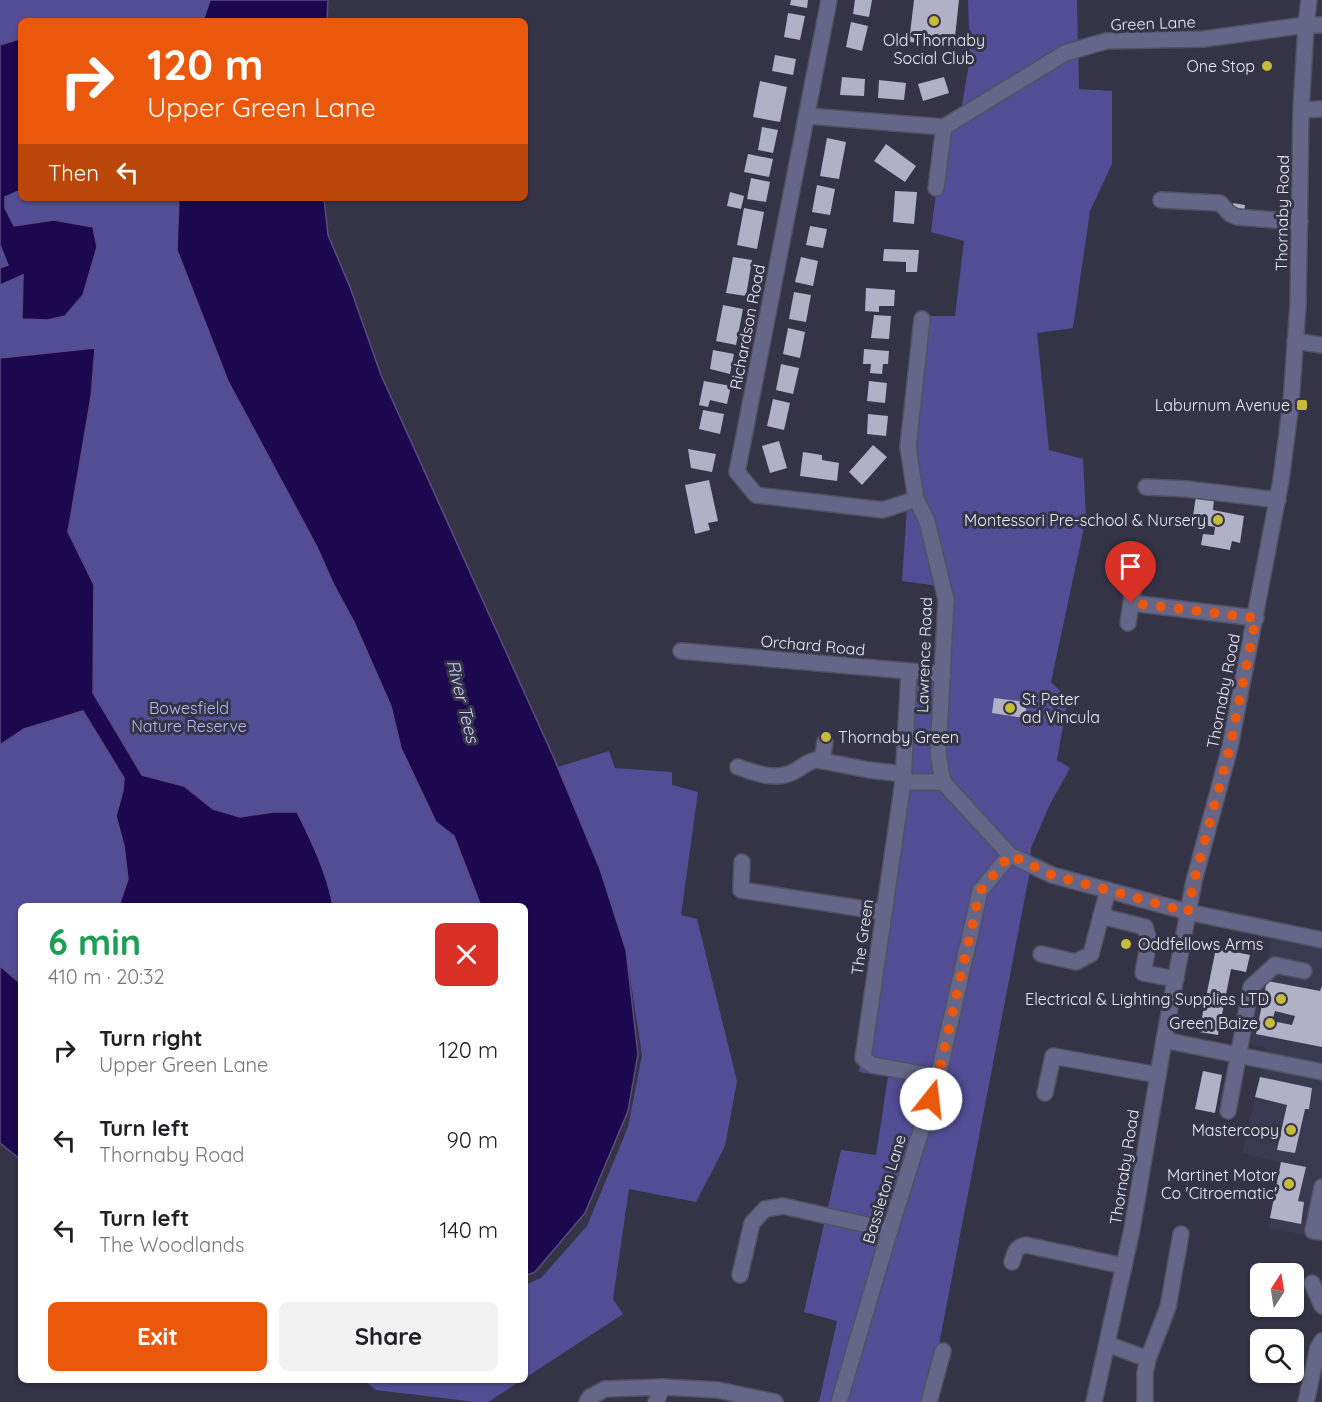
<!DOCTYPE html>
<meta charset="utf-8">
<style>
body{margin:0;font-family:Quicksand,sans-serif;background:#f2f2f2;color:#202124;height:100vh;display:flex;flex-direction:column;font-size:22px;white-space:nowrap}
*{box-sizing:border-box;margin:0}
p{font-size:20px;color:#757577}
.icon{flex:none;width:33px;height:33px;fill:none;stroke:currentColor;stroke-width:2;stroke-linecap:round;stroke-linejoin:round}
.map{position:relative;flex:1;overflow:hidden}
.side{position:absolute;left:18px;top:903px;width:510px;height:480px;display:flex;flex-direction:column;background:#fff;border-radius:9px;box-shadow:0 2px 4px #0004}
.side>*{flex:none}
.guide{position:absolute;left:18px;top:18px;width:510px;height:183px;border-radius:9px;box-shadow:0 2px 4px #0004;background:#ea580c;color:#fff;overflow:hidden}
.needle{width:39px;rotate:12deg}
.buttons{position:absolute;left:1250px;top:1263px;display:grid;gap:12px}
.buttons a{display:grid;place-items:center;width:54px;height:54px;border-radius:9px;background:#fff;box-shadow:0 2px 4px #0004;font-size:30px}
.pin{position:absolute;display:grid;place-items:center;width:51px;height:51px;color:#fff;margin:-62px -26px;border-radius:50% 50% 50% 0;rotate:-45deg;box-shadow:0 0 6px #0007}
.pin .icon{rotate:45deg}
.me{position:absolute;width:66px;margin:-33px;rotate:16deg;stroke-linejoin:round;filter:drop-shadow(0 0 4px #0008)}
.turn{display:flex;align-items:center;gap:21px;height:126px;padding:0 30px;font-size:27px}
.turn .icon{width:78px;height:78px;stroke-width:2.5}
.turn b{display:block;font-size:42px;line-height:51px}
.then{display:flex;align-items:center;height:57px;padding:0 30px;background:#0003;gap:12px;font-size:22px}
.round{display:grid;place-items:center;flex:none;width:63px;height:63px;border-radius:9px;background:#f2f2f2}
.headline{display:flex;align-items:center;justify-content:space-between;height:102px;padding:0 30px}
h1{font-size:36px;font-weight:700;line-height:45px;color:#1e9e55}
.primary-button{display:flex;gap:12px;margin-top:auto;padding:12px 30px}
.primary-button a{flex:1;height:69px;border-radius:9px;background:#ea580c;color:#fff;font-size:24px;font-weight:700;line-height:69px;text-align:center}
.primary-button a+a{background:#f2f2f2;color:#202124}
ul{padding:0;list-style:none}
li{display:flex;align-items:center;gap:18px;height:90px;padding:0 30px}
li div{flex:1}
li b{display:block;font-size:22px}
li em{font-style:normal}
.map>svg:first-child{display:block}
.built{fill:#393952}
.green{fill:#534d96}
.water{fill:#1b084e;stroke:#594c80;stroke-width:1.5}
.building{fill:#b0b1c7;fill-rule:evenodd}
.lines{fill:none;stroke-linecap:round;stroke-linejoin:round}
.minor-casing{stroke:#515162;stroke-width:18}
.minor{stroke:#666788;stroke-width:15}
.route{stroke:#ea580c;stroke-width:10;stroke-dasharray:0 18}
.poi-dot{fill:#c7bb3c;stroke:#343446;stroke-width:2}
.labels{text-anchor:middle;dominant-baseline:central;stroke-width:6;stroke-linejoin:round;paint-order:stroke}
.street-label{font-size:16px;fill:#e9eaf6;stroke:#343446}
.poi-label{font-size:16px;fill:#e9eaf6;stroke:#343446;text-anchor:end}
.park-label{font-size:16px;fill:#b8b8f7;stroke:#343446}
.water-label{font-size:18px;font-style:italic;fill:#cacbf5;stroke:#343446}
</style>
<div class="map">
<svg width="1322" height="1402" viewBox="0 0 1322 1402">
<rect width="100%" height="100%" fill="#343446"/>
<polygon class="built" points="1271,938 1322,948 1322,1238 1268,1228 1281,1163 1242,1153 1266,1048 1250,1044"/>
<g class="green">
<polygon points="0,0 210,0 203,21 21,21 21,198 179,198 177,250 228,381 317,547 333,583 354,622 391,706 401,748 436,822 454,836 481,906 21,906 21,984 0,966"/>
<polygon points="968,0 1077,0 1079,89 1112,91 1112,164 1090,211 1073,328 1037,333 1049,450 1083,459 1086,518 1051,682 1068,698 1057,760 1070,768 1050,804 1031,848 1029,876 928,1402 819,1402 837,1321 804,1312 841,1150 876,1155 888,1077 859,1072 900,782 907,669 938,672 939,586 902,581 911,447 925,316 955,316 964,241 931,232 945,121 961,110 970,59"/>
<polygon points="609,751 615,768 672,772 672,785 698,792 681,915 697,919 737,1081 725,1146 696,1202 629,1189 613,1299 623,1314 525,1378 525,1285 541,1278 587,1226 628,1127 642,1055 626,950 600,869 558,767"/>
<polygon points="363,1380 522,1380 488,1402 476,1402 376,1390"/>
</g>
<g class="water">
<polygon points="210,0 328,0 327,21 203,21"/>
<polygon points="19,39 21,41 21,190 5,197 5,208 14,226 54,220 93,227 97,247 83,295 65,316 48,320 22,319 23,275 0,285 0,268 8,265 0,245 0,45"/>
<polygon points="179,198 324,198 328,235 350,287 381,375 553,756 600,869 626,950 638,1054 628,1111 585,1213 535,1272 525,1276 525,906 481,906 454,836 436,822 401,748 391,706 354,622 333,583 317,547 228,381 177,250"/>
<path d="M95 348 91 397 68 532 94 585 93 693 142 775 184 786 213 809 240 817 273 812H297C312 842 327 873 333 906H119L128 879 124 846 116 816 123 791 124 778 83 711 24 729 0 745V358Z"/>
<polygon points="0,966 21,984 21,1160 0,1143"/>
</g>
<g class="building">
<polygon points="791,0 808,0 807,8 790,5"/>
<polygon points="855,0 872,0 869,17 853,14"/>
<polygon points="914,0 959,0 954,46 909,42"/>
<polygon points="788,13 805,16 800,40 784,37"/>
<polygon points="851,22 868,26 862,51 846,47"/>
<polygon points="775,55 796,59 793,75 772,71"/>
<polygon points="842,77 865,79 864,96 840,95"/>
<polygon points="944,77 949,93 923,101 918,84"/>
<polygon points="879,80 906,83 904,100 878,98"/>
<polygon points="760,81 787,87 780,122 753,117"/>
<polygon points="762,127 778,130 773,153 758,150"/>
<polygon points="827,138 846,142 839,179 820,176"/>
<polygon points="886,144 916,166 905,182 874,161"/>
<polygon points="748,154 773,159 769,177 744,172"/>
<polygon points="751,178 770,182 766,202 747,199"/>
<polygon points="817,185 835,189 830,215 812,212"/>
<polygon points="895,191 917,192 914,224 893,222"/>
<polygon points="730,192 744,196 741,209 727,206"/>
<polygon points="1233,203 1245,205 1244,213 1232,211"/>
<polygon points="744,208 764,212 757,249 737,245"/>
<polygon points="810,226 827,229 823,248 806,245"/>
<polygon points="884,249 919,250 917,272 906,272 906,262 883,261"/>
<polygon points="733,257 752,260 746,296 726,293"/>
<polygon points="801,257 818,261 813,286 795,282"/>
<polygon points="866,288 895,290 894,306 879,306 879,312 865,311"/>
<polygon points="794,292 811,295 806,322 789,319"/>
<polygon points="723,305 743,309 736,345 716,341"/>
<polygon points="874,315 891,316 889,339 871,338"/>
<polygon points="788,328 805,332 800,358 783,354"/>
<polygon points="864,349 889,351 888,364 883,364 882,374 870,373 871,364 863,364"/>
<polygon points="713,350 734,354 730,374 710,369"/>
<polygon points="781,364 799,368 793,394 776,390"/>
<polygon points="704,381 731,386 727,404 710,400 708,407 699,405"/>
<polygon points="869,381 887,383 885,403 867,401"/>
<polygon points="773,399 790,403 784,430 767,426"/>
<polygon points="703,410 724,414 720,434 699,429"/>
<polygon points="868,414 888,416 886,436 867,434"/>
<polygon points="779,441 787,468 770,473 762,446"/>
<polygon points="873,445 887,457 862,485 849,472"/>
<polygon points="688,449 716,454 712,472 691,468"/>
<polygon points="803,452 822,455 822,460 839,463 837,481 800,476"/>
<polygon points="709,480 718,521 708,523 710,530 695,534 685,485"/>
<polygon points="1196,496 1214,499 1213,510 1244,516 1240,543 1232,541 1230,550 1201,545 1203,534 1214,535 1215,527 1192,523"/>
<polygon points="994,698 1027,702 1025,718 992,713"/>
<polygon points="1216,948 1250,955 1246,972 1231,969 1218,1035 1199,1032"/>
<path d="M1267 981 1320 991 1322 986V1047L1256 1034ZM1275 1011 1295 1016 1292 1025 1272 1021Z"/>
<polygon points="1203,1071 1222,1075 1215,1113 1195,1109"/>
<polygon points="1260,1077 1312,1088 1309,1109 1305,1109 1295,1153 1277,1150 1287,1105 1255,1097"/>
<polygon points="1281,1162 1306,1167 1298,1201 1304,1202 1301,1224 1270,1218"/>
</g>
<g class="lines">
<g class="minor-casing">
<g id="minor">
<polyline points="829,0 737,472 756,495 883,510 916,499"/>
<polyline points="1301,110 1322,109"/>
<polyline points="807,116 944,127 1065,53 1106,41 1204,39 1306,25 1322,25"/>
<polyline points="936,188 944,127"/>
<polyline points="1161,200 1220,203 1230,214 1237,217 1300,222"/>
<polyline points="922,319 908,447 916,499 927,521 946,600 938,754 943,782"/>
<polyline points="1295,341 1322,345"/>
<polyline points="1146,487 1187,489 1278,500"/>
<polyline points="1131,603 1256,618"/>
<polyline points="1128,623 1134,585"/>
<polyline points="681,651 943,674"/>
<polyline points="822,761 825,742"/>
<path d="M738 767C755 773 775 781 793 772 802 768 808 760 818 760L869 770 904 774"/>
<polyline points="903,782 909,672"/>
<polyline points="943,782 1010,855 1052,875 1188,912 1322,940"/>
<polyline points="742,862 741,890 884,912"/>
<polyline points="1101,916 1145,927 1149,940 1143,973 1176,979"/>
<polyline points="1041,954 1076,962 1091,954 1108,890"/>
<polyline points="1164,1040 1322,1072"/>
<polyline points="938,1077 872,1065 863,1058 903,782 943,782"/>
<polyline points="1045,1093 1053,1056 1158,1075"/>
<polyline points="1228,1111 1251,987 1275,965 1304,971"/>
<polyline points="1322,1187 1313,1231 1322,1232"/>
<path d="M1012 1262C1015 1252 1016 1247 1026 1245L1124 1266"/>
<polyline points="740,1275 752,1223 765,1209 783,1206 890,1230"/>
<polyline points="1312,1283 1322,1306"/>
<polyline points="1107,1344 1148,1359"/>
<polyline points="587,1402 590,1397 605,1389 662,1387 718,1390 775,1402"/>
<polyline points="656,1402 662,1387"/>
<polyline points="839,1402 890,1230 938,1077 980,891 1010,855"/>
<polyline points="929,1402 943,1351"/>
<polyline points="1094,1402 1132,1229 1164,1040 1194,881 1230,747 1281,480 1291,403 1298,305 1301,110 1306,25 1309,0"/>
<polyline points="1145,1402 1145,1373 1148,1359 1168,1307 1181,1234"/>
<polyline points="1306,1402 1318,1348 1322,1341"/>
</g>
</g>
<use href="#minor" class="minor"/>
</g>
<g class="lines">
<polyline class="route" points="931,1099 938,1077 980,891 1010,855 1052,875 1188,912 1194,881 1230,747 1256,618 1131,603"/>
</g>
<g class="poi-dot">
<circle cx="934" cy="21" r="6"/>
<circle cx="1267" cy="66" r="6"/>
<rect x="1296" y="399" width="12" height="12" rx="3"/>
<circle cx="1218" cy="520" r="6"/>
<circle cx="1010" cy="708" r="6"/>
<circle cx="826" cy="737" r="6"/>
<circle cx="1126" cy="944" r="6"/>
<circle cx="1281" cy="999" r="6"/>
<circle cx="1270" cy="1023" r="6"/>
<circle cx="1291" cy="1130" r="6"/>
<circle cx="1289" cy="1184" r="6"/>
</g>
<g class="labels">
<g class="street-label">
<text transform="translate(1153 23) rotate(-2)">Green Lane</text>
<text transform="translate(1282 213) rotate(-89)">Thornaby Road</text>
<text transform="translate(747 327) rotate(-79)">Richardson Road</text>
<text transform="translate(813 645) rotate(5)">Orchard Road</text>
<text transform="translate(924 655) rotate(-88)">Lawrence Road</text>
<text transform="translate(1223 691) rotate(-79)">Thornaby Road</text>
<text transform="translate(862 937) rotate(-82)">The Green</text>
<text transform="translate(1124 1167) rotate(-81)">Thornaby Road</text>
<text transform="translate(884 1189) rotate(-73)">Bassleton Lane</text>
</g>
<g class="poi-label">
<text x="934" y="40" text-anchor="middle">Old Thornaby<tspan x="934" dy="18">Social Club</tspan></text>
<text x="1255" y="66">One Stop</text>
<text x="1290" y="405">Laburnum Avenue</text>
<text x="1206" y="520">Montessori Pre-school &amp; Nursery</text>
<text x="1022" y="699" text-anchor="start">St Peter<tspan x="1022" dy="18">ad Vincula</tspan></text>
<text x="838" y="737" text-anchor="start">Thornaby Green</text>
<text x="1138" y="944" text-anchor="start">Oddfellows Arms</text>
<text x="1269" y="999">Electrical &amp; Lighting Supplies LTD</text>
<text x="1258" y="1023">Green Baize</text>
<text x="1279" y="1130">Mastercopy</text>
<text x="1277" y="1175">Martinet Motor<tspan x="1277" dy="18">Co 'Citroematic'</tspan></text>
</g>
<g class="park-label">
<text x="189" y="708">Bowesfield<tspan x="189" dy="18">Nature Reserve</tspan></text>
</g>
<g class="water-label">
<text transform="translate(463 701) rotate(76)">River Tees</text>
</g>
</g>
</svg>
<div class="buttons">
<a><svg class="needle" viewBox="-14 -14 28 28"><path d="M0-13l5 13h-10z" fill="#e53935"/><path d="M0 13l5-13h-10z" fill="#757577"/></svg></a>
<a><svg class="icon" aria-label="search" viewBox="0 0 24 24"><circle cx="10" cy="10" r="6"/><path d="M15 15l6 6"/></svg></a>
</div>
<div class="pin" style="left:1131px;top:603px;background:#d93025"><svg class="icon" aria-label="arrive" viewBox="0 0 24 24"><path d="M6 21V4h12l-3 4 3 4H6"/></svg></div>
<svg class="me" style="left:931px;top:1099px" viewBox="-20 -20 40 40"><circle r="19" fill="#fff"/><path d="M0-13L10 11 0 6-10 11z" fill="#ea580c"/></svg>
<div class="guide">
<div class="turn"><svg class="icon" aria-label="right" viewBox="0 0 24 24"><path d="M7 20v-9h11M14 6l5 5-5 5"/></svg><div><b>120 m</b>Upper Green Lane</div></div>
<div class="then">Then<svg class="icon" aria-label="left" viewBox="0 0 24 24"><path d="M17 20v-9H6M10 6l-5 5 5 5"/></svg></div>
</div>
<section class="side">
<div class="headline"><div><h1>6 min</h1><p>410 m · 20:32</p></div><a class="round" style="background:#d93025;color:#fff"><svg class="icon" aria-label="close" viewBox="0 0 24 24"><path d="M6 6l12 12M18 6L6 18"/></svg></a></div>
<ul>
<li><svg class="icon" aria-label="right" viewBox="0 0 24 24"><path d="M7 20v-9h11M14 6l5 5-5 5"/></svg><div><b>Turn right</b><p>Upper Green Lane</p></div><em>120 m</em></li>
<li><svg class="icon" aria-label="left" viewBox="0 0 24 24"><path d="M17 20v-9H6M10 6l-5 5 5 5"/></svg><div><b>Turn left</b><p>Thornaby Road</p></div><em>90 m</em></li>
<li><svg class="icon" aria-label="left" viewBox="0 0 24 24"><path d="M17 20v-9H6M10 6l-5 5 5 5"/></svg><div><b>Turn left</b><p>The Woodlands</p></div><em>140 m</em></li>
</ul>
<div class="primary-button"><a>Exit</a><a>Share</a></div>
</section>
</div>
